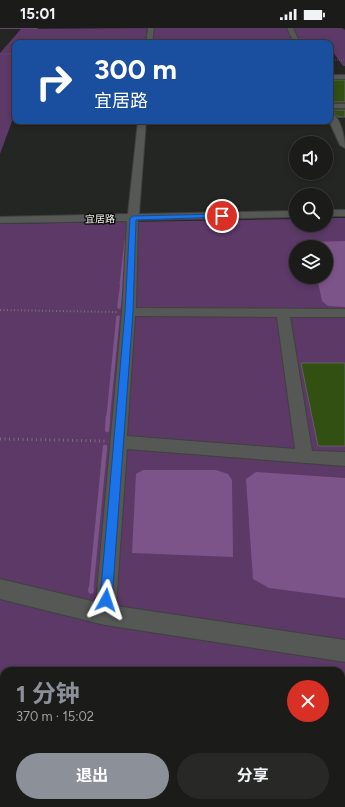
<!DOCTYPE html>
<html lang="zh">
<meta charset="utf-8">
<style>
body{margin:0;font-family:Figtree,"Noto Sans SC",sans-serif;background:#282927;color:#f1f3f6;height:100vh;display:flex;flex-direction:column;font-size:15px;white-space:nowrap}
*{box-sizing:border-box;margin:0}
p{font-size:13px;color:#a0a1a2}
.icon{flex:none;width:22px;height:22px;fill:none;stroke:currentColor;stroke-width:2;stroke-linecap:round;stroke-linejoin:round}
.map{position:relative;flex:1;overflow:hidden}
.details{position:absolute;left:0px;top:639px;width:345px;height:140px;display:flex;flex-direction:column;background:#1b1c1a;border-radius:12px 12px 0 0;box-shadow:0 2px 6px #0003,0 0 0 1px #393a39}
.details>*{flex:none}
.banner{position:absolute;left:12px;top:12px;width:321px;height:84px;border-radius:8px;box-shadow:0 2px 6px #0003,0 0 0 1px #393a39;background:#1a4fa0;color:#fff;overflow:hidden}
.buttons{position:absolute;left:289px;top:108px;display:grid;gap:8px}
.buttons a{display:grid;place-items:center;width:44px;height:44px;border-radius:50%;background:#1b1c1a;box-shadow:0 2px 6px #0003,0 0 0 1px #393a39;font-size:20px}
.pin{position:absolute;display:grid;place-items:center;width:34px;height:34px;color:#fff;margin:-17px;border:2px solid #fff;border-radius:50%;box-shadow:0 1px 4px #0007}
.me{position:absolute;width:44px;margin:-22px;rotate:5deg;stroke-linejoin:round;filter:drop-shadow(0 0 3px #0008)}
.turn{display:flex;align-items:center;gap:14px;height:84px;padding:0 16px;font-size:18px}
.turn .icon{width:52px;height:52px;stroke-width:2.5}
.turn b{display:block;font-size:28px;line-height:34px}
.round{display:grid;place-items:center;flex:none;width:42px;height:42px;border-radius:21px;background:#282927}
.summary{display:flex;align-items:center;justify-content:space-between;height:68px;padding:0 16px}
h1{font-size:24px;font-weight:700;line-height:30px;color:#8c9099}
.action{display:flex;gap:8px;margin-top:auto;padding:8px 16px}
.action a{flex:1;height:46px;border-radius:24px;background:#8c9099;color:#fff;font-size:16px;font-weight:700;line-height:46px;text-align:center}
.action a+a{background:#282927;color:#f1f3f6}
.status{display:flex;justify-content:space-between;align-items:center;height:28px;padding:0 20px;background:#1b1c1a;direction:ltr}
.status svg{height:11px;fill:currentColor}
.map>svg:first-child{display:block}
.green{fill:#5c3967;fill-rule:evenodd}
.water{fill:#7d548a}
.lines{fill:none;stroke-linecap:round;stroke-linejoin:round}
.stream-far4{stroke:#7d548a;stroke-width:1.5}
.stream-far3{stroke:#7d548a;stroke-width:3}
.stream-far2{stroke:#7d548a;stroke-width:3.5}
.stream-far1{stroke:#7d548a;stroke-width:4.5}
.stream{stroke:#7d548a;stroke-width:5.5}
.building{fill:#315012;stroke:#60625e}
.minor-casing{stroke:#40413f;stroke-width:2}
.path-far3{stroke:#727371;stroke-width:1;stroke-dasharray:0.5 1.5;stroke-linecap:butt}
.path-far2{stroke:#727371;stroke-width:2;stroke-dasharray:1 2.5;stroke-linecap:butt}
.path-far1{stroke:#727371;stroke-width:3;stroke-dasharray:1 3.5;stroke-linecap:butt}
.path{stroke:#727371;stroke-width:3.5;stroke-dasharray:1.5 4.5;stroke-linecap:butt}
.minor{fill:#555854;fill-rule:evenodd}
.route{fill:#1a73e8;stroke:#114b97}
.labels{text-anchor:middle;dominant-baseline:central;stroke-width:3;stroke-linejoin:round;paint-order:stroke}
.far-street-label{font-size:10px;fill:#f3f4f2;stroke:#0e0f0d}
</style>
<div class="status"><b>15:01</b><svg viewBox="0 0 49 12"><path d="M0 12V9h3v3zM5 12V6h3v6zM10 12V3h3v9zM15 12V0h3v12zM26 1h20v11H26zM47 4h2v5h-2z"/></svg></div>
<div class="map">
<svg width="345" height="779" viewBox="0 0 345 779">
<rect width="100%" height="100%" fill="#242623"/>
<g class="green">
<polygon points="147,0 145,15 116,15 116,12 102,13 101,15 15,15 15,85 0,126 0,25 21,1"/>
<polygon points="154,0 342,0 345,2 345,38 343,38 333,24 330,24 330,15 152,15"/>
<path d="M326 190H345V779H0V196L296 191V197H326ZM296 219H326V249H296ZM4 643H341V775H4Z"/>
</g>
<g class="water">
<polygon points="345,213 345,279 328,278 322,273 317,249 326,249 326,219 310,219 309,216 315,214"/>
<polygon points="143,442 216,442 228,446 232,452 233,529 132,525 136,446"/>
<polygon points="256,444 345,450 345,570 269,560 253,551 246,451"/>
<polygon points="0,756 4,758 4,775 134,775 149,779 0,779"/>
</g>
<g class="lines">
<polyline class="stream-far4" points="0,0 37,0"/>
<polyline class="stream-far3" points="121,256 126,213"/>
<g class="stream-far2">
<polyline points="119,279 122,255"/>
<polyline points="108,390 118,289"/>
</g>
<g class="stream-far1">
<polyline points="107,402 108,389"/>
<polyline points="91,562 105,419"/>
</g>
<polyline class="stream" points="91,563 91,561"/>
</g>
<g class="building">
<rect x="330" y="52" width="15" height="22"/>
<polygon points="332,82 345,82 345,89 338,89"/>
<polygon points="301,335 345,335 345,418 318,418"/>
</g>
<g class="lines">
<g class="minor-casing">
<g id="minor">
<polygon points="148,0 154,0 152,15 146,15"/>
<polygon points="287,0 293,0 300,15 294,15"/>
<rect x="330" y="47" width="15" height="4"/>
<rect x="330" y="76" width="15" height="4"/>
<path d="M330 84C340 87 345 110 345 120L340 117 329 93Z"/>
<path d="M138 93H146L139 186 296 183V189L138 192 136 280 345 281V289H290L312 423 345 424V438L127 421 116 578 345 612V634L105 597 0 571V551L96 574 122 284 127 193 0 195V189L128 186ZM135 288 277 289 295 421 127 408Z"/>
<rect x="326" y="182" width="19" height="6"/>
</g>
</g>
<g class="path-far3">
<polyline points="0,26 15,26"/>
<polyline points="331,32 345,32"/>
</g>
<polyline class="path-far2" points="0,282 117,284"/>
<polyline class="path-far1" points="0,411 106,413"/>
<g class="path">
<polyline points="0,723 4,725"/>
<polyline points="321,775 342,779"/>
</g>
<use href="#minor" class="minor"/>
</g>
<polygon class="route" points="222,186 225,188 224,189 136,192 133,284 112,572 110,576 106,577 102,576 100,572 125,284 130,190 133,188"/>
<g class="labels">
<g class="far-street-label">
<text transform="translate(100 191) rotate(-1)">宜居路</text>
</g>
</g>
</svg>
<div class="buttons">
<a><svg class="icon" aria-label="sound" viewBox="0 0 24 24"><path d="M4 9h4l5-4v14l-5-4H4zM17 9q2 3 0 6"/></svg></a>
<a><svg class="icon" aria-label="search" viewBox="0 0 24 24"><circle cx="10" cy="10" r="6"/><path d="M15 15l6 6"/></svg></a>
<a><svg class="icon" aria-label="layers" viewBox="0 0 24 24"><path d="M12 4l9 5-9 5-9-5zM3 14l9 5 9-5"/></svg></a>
</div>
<div class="pin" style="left:222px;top:188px;background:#d93025"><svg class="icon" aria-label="arrive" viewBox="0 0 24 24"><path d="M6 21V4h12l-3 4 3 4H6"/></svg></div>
<svg class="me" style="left:106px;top:572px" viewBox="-20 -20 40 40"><path d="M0-17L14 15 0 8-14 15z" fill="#1a73e8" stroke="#fff" stroke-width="4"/></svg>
<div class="banner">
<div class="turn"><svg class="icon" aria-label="right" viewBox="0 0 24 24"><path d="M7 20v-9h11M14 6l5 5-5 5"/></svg><div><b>300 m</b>宜居路</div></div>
</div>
<section class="details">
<div class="summary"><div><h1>1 分钟</h1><p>370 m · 15:02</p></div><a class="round" style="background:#d93025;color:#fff"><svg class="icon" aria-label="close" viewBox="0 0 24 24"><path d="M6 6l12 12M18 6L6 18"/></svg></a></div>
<div class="action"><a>退出</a><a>分享</a></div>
</section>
</div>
